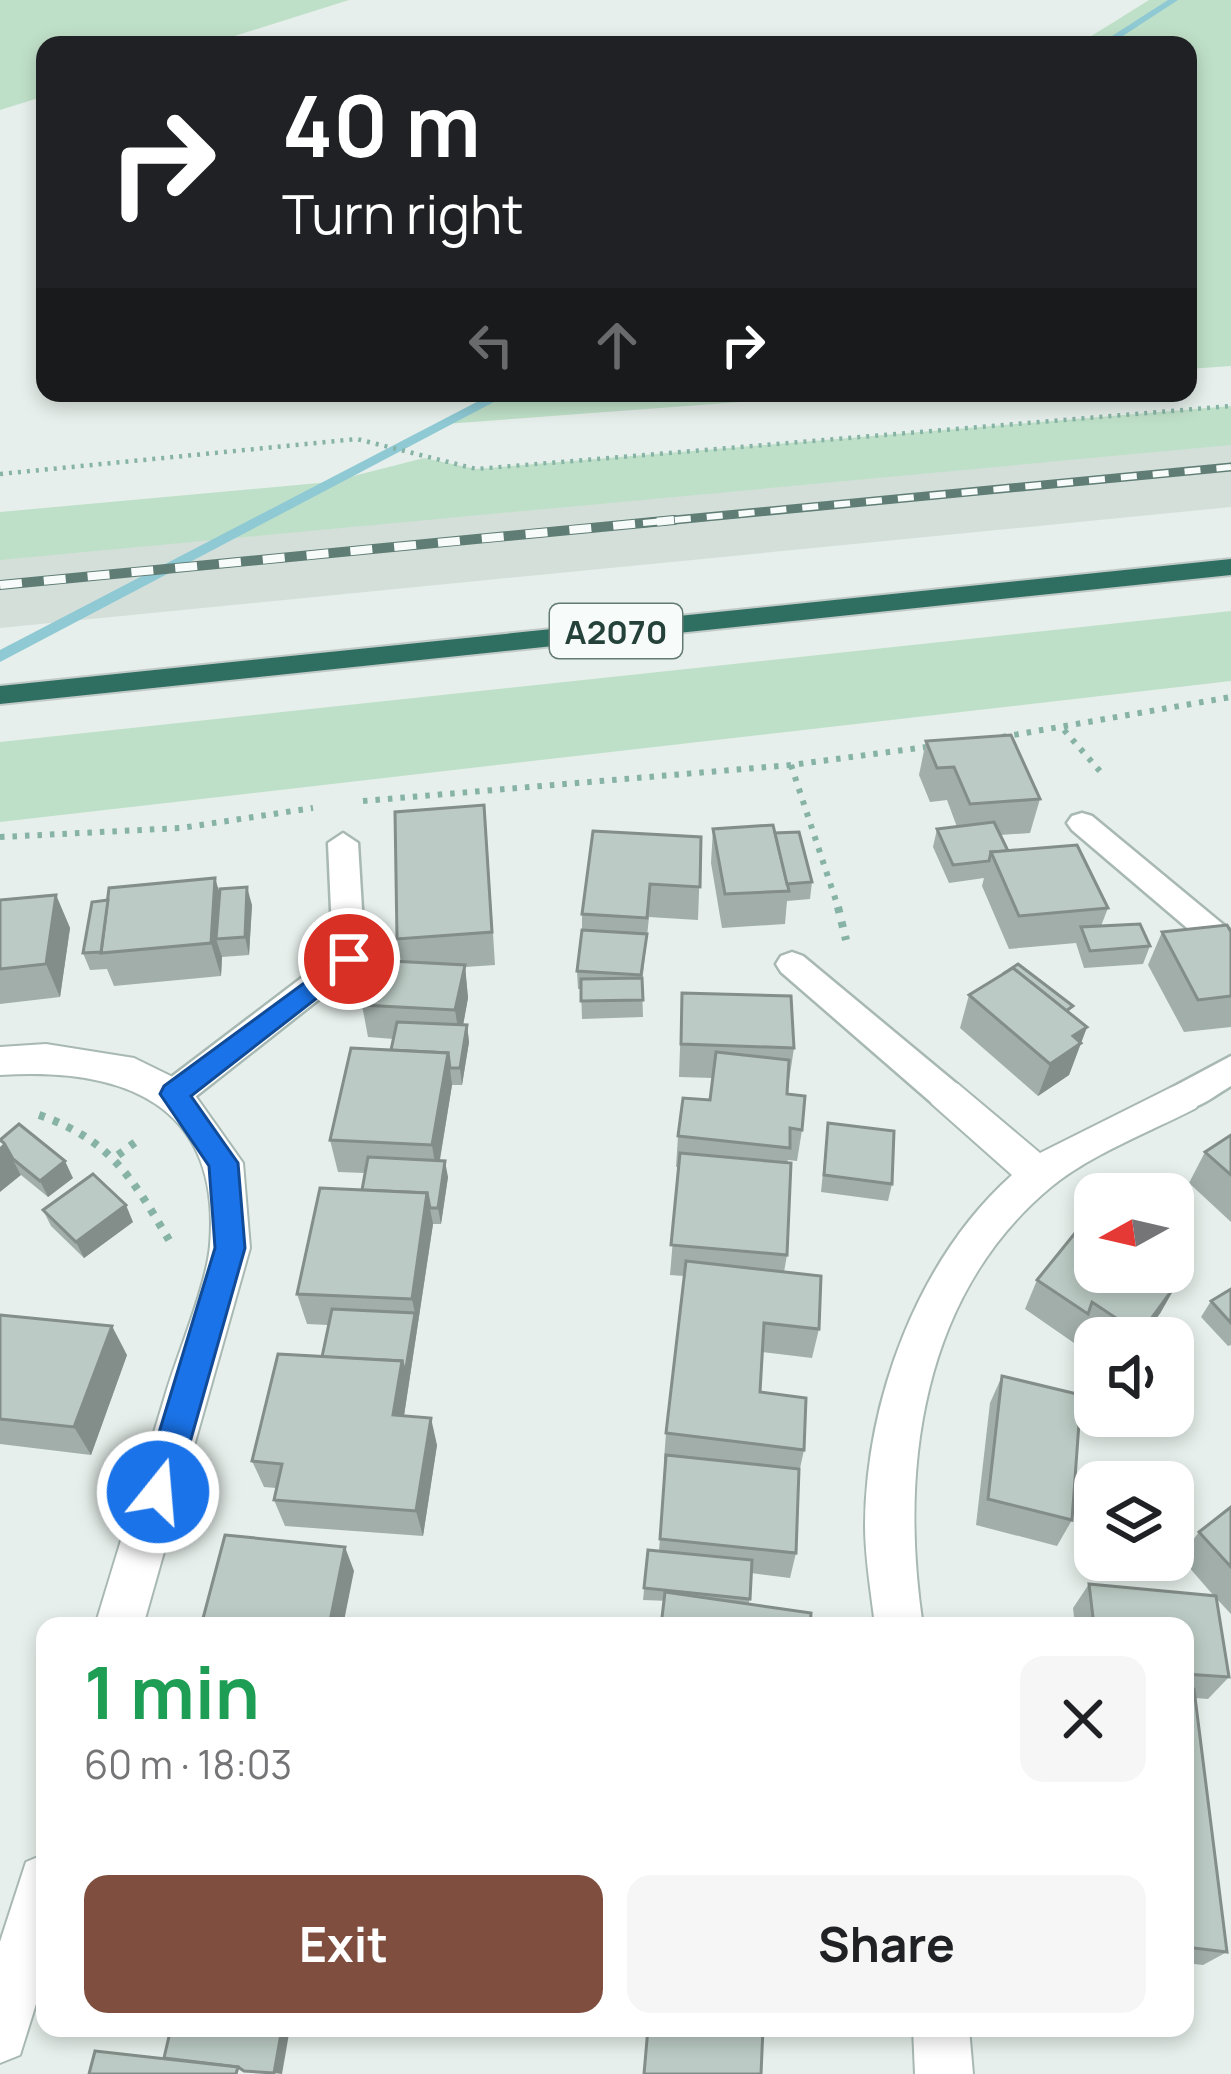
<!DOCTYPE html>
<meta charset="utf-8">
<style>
body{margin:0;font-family:Manrope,sans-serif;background:#f6f6f6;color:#202124;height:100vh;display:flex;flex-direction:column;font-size:45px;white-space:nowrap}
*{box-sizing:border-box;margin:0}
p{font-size:39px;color:#757577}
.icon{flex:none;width:66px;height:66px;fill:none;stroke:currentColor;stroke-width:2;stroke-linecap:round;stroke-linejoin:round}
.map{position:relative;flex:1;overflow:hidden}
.sheet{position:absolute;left:36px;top:1617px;width:1158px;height:420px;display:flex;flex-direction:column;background:#fff;border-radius:24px;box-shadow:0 6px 18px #0003}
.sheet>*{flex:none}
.banner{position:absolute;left:36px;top:36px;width:1161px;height:366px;border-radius:24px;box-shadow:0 6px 18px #0003;background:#202124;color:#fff;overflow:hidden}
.needle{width:78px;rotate:262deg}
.fabs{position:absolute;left:1074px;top:1173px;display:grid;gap:24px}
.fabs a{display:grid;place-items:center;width:120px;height:120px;border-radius:24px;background:#fff;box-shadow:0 6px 18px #0003;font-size:60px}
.pin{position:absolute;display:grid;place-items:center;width:102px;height:102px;color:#fff;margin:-51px;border:6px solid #fff;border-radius:50%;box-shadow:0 3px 12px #0007}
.me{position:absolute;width:132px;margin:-66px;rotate:17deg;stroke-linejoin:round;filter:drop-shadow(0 0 9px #0008)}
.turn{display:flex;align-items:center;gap:42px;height:252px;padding:0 48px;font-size:54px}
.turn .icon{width:156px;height:156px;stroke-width:2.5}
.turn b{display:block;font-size:84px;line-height:102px}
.lanes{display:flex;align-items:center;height:114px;padding:0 48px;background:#0003;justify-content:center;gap:60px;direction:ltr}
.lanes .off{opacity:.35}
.round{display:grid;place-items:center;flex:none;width:126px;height:126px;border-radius:24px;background:#f6f6f6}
.headline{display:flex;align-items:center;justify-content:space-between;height:204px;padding:0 48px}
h1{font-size:72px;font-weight:700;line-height:90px;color:#1e9e55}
.action{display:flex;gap:24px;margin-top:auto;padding:24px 48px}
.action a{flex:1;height:138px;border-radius:24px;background:#7f4e3f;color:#fff;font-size:48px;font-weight:700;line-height:138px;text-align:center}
.action a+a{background:#f6f6f6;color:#202124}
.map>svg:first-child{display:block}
.built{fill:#d4dfda}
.green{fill:#bfe0c8}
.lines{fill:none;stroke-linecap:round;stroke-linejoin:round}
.stream{fill:#8ec9d4;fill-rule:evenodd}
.lane-casing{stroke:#a8b8b2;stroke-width:5}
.street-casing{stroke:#a8b8b2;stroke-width:4}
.highway-casing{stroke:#c2cac8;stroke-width:4}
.path-far2{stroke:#86b3a5;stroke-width:4.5;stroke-dasharray:3 6;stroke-linecap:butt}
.path-far1{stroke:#86b3a5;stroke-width:6;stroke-dasharray:4.5 8;stroke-linecap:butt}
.path{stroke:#86b3a5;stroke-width:8;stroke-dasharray:6 9;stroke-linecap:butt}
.lane{fill:#fff;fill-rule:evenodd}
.street{fill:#fff;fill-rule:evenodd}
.highway{fill:#2f6f62;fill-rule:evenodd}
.rail-far1-casing{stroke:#5f7d75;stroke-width:9}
.rail-casing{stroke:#5f7d75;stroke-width:10}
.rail-far1{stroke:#f7fbf9;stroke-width:6;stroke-dasharray:16;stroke-linecap:butt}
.rail{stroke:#f7fbf9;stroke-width:8;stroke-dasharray:22;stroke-linecap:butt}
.wall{fill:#a1aea9}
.shaded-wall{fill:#838d89}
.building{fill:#bbcac4;stroke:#838d89;stroke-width:3}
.route{fill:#1a73e8;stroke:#114b97;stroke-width:3}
.labels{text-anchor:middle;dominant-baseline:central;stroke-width:9;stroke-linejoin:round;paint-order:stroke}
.shield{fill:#f7fbf9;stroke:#637a73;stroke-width:3}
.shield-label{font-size:33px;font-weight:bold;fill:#24423a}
</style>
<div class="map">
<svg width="1231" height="2074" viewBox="0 0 1231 2074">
<rect width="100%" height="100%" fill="#e6efeb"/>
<polygon class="built" points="1231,417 1231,507 0,628 0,522"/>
<g class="green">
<polygon points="0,0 349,0 206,45 45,45 45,96 0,110"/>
<polygon points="1149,0 1231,0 1231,366 1188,369 1188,45 1077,45"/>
<polygon points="505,393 860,393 445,424"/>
<polygon points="1231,406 1231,445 0,560 0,512 330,482 424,458 476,469"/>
<polygon points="1231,611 1231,681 0,822 0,742"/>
</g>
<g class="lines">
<g class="stream">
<polygon points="1168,0 1178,0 1109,45 1098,45"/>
<polygon points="494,393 511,393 0,662 0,650"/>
</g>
<g class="lane-casing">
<g id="lane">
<polygon points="1082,813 1092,816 1231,931 1231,959 1220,956 1072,830 1067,823 1072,816"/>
<polygon points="343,833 358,843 365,959 360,967 186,1104 174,1107 162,1104 157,1094 162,1084 333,954 328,843"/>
<polygon points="792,952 803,956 957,1084 962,1094 957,1104 945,1107 933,1104 781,972 776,964 781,956"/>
<path d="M1231 1056V1086C1212 1097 1193 1115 1171 1108L1166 1098 1171 1088Z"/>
</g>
</g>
<g class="street-casing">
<g id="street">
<path d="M46 1044 134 1058 187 1084 243 1163 250 1248 143 1626H95C118 1549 142 1473 165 1396 177 1355 206 1287 210 1246 222 1103 123 1067 0 1075V1047Z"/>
<path d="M945 1079 958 1084 1040 1153 1170 1088 1183 1083 1196 1088 1202 1098 1196 1108C1148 1133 1093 1153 1051 1187 921 1295 899 1470 923 1626H875C871 1592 865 1559 865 1525 866 1400 918 1259 1012 1175L932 1104 926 1094 932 1084Z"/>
<polygon points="45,1854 45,1975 20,2055 0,2063 0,1942 26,1862"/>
<polygon points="913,2028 969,2028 973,2074 915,2074"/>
</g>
</g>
<g class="highway-casing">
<polygon id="highway" points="1231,559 1231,575 0,704 0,686"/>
</g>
<polyline class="path-far2" points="0,474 357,439 476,469 1231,406"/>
<g class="path-far1">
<polyline points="1064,730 1105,777"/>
<polyline points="1002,737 1231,697"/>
<polyline points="791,765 839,910"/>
<polyline points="363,801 791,765 934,746"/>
<polyline points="0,837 181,828 313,808"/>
</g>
<g class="path">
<polyline points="838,907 846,940"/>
<path d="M39 1115C111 1140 132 1178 169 1240"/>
<polyline points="118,1155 141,1138"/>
</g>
<use href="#lane" class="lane"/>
<use href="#street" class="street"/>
<use href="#highway" class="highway"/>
<g class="rail-far1-casing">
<polyline id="rail-far1" points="643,523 1231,467"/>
</g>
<g class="rail-casing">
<polyline id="rail" points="0,585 674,520"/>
</g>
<use href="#rail-far1" class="rail-far1"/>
<use href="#rail" class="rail"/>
</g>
<g class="wall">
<polygon points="926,741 1040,799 1030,833 1000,835 1008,851 1108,908 1101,926 1150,946 1143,964 1084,968 1076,943 1009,949 982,886 984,878 949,883 933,847 937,829 957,827 947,800 930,802 919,775"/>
<polygon points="713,829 775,833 812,882 810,899 787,901 785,924 722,928 711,863"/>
<polygon points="701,837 698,920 649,917 642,984 643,1017 582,1019 581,989 578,989 577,971 582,930 582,914"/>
<polygon points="487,839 495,965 465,967 468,998 463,1025 467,1025 469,1042 462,1085 452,1085 440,1160 448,1177 441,1224 433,1224 404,1416 437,1445 423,1536 285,1526 274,1500 276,1488 264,1487 252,1461 322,1357 328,1325 307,1324 297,1294 362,1190 365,1173 338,1172 330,1140 391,1050 394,1039 368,1037 362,1005 401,962 397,939"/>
<polygon points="215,878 219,893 252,905 249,955 222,957 221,976 114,986 107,969 90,970 83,953 108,900"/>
<polygon points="56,895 70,928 60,997 0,1004 0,900"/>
<polygon points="1162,932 1231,932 1231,1027 1184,1032 1148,965"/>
<polygon points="682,993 794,1048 787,1094 802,1130 797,1161 788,1160 787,1162 787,1255 784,1272 819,1329 812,1358 762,1352 760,1392 804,1450 799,1473 796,1553 790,1578 751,1573 749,1604 643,1600 648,1550 659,1551 666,1460 664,1460 666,1433 684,1276 670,1275 679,1167 676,1167 678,1136 710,1100 713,1078 679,1077"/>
<polygon points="969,995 1070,1014 1087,1027 1069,1075 1038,1096 960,1028"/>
<polygon points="828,1123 892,1184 888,1201 821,1192"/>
<polygon points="1231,1135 1231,1222 1189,1183 1205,1152"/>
<polygon points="0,1138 73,1178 48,1197 21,1175"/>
<polygon points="43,1210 133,1222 84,1258 51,1226"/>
<polygon points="1037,1280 1161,1312 1142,1338 1095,1338 1095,1343 1079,1332 1074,1343 1025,1309"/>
<polygon points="1231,1289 1231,1345 1228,1346 1201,1317 1211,1301"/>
<polygon points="0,1315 127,1355 91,1455 0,1444"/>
<polygon points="1002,1376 1072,1520 1057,1546 976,1525 990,1403"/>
<polygon points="1231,1507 1231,1614 1216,1598 1229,1677 1208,1699 1195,1698 1227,1952 1203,1965 1185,1963 1185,1626 1075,1626 1073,1608 1089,1584 1214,1596 1180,1557 1199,1532"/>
</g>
<g class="shaded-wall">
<polygon points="215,878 225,911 216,939 222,957 221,976 211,943"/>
<polygon points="247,887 252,905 249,955 245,937"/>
<polygon points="56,895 70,928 60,997 46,964"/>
<polygon points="465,965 468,998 460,1042 455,1010"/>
<polygon points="467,1025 469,1042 462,1085 460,1068"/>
<polygon points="1087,1027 1069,1075 1038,1096 1050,1064 1073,1036"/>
<polygon points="448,1053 452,1085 437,1176 432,1145"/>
<polygon points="4,1143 21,1175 0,1192 0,1147"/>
<polygon points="65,1161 73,1178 48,1197 40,1181"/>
<polygon points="445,1161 448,1177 441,1224 438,1208"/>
<polygon points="427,1193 433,1224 400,1442 393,1415 402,1361 415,1313 412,1299"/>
<polygon points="126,1205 133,1222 84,1258 76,1242"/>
<polygon points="1178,1282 1161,1312 1142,1338 1138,1338"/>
<polygon points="112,1326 127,1355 91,1455 74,1427"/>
<polygon points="431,1418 437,1445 423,1536 416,1511"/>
<polygon points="345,1547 354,1571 343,1626 329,1626"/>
<polygon points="282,2028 290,2028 282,2074 274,2073"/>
</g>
<g class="building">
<polygon points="1011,735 1040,799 970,804 954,767 937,768 926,741"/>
<polygon points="484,805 492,932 397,939 395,812"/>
<polygon points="994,822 1008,851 991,852 989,861 953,865 937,829"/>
<polygon points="773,825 789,891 725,894 713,829"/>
<polygon points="593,831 701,837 700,887 650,884 647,918 582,914"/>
<polygon points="799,832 812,882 787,884 775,833"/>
<polygon points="1077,845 1108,908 1019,916 991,852"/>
<polygon points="215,878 211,943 101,953 109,888"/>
<polygon points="247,887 245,937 216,939 220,889"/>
<polygon points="56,895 46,964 0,969 0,900"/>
<polygon points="108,900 101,952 83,953 92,902"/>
<polygon points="1140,924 1150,946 1090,951 1081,927"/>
<polygon points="1227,925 1231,932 1231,996 1198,1000 1162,932"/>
<polygon points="582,930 647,934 641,975 577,971"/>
<polygon points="373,960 465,965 455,1010 362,1005"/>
<polygon points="1018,964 1073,1006 1066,1011 1013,968 1003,974"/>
<polygon points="1013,968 1087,1027 1073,1036 1081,1043 1050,1064 969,995"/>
<polygon points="642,978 643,1000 581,1001 581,979"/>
<polygon points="682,993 791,996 794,1048 681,1044"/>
<polygon points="397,1022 467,1025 460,1068 450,1068 448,1053 391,1050"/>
<polygon points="351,1048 448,1053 432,1145 330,1140"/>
<polygon points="716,1052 789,1060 787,1094 805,1096 802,1130 790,1128 790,1148 678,1136 683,1098 710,1100"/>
<polygon points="828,1123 894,1131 892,1184 824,1175"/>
<polygon points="19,1124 65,1161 40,1181 13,1159 4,1143 0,1140"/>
<polygon points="1231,1135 1231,1175 1205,1152"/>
<polygon points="680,1153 791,1163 787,1255 671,1245"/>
<polygon points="368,1157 445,1161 438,1208 430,1208 427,1193 362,1190"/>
<polygon points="93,1174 126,1205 76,1242 43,1210"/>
<polygon points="320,1188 427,1193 412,1299 297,1294"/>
<polygon points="1084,1222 1095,1229 1095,1272 1162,1272 1178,1282 1140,1334 1092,1302 1088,1314 1037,1280"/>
<polygon points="686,1261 821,1276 819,1329 764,1323 760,1392 806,1398 804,1450 666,1433"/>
<polygon points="1231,1289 1231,1323 1211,1301"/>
<polygon points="332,1309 415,1313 405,1374 402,1361 322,1357"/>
<polygon points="0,1315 112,1326 74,1427 0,1419"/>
<polygon points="278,1354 402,1361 393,1415 431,1418 416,1511 274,1500 282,1464 252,1461"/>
<polygon points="1002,1376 1081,1395 1072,1520 988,1499"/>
<polygon points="666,1455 799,1469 796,1553 660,1539"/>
<polygon points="1231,1507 1231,1567 1199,1532"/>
<polygon points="225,1535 345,1547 329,1626 201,1626"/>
<polygon points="648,1550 752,1560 750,1599 644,1588"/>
<polygon points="1089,1584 1216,1596 1229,1677 1185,1674 1185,1626 1094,1626"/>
<polygon points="665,1592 811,1613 810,1626 661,1626"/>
<polygon points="1185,1688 1194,1689 1227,1952 1185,1947"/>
<polygon points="171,2028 282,2028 274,2073 244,2071 238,2067 164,2058"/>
<polygon points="648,2028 763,2028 761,2074 644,2074"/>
<polygon points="95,2051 238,2067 236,2074 89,2074"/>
</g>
<polygon class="route" points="349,950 362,959 358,966 191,1096 238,1163 245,1248 176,1492 171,1504 158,1509 146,1504 141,1492 215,1248 209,1166 160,1094 164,1086"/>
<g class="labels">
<rect class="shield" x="550" y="604" width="132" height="54" rx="9"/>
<g class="shield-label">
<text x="616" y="631">A2070</text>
</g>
</g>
</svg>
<div class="fabs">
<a><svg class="needle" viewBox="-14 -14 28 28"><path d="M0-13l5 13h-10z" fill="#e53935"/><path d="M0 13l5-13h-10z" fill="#757577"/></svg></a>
<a><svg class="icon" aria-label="sound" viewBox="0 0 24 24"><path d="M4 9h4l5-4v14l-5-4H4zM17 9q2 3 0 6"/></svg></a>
<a><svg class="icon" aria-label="layers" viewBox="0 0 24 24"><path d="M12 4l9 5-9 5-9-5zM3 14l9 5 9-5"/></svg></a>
</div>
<div class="pin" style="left:349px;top:959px;background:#d93025"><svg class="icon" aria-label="arrive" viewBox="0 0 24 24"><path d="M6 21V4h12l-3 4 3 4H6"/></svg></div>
<svg class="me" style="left:158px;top:1492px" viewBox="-20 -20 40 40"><circle r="17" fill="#1a73e8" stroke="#fff" stroke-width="3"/><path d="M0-11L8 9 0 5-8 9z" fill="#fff"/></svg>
<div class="banner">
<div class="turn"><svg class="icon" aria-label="right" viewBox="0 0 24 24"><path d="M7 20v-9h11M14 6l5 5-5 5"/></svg><div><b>40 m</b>Turn right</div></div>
<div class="lanes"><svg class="icon off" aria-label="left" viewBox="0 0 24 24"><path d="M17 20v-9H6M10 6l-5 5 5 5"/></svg><svg class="icon off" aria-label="ahead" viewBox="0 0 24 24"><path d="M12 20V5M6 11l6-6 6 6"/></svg><svg class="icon" aria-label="right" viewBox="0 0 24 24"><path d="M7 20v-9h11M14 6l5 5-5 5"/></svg></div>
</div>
<section class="sheet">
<div class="headline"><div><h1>1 min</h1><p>60 m · 18:03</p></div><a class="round"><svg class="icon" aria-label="close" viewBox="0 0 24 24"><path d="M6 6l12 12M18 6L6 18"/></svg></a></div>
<div class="action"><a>Exit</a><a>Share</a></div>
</section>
</div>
